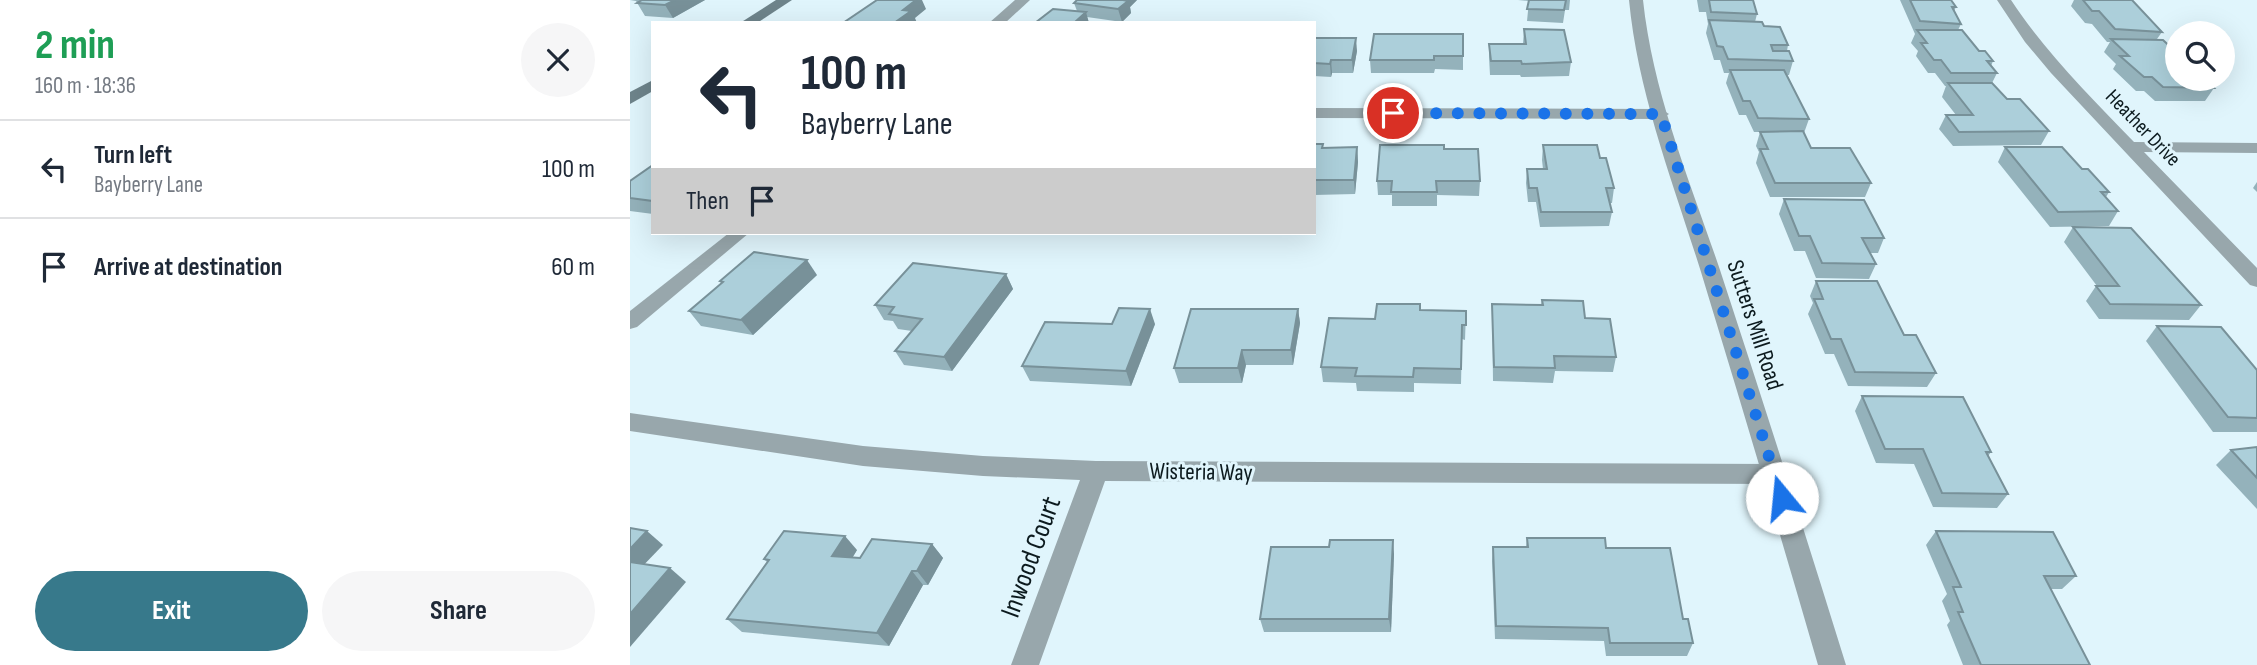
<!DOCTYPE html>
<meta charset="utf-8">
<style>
body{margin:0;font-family:"Sofia Sans Condensed",sans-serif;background:#f6f6f7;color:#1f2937;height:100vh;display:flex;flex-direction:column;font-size:26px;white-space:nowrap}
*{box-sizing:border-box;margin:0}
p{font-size:23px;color:#747a83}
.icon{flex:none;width:38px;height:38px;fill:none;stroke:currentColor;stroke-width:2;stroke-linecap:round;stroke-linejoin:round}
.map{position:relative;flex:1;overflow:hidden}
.details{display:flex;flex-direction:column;background:#fff;width:630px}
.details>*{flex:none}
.banner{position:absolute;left:21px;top:21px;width:665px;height:214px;border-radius:0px;box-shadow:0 7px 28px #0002;background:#fff;color:#1f2937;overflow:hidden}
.controls{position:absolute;left:1535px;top:21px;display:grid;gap:14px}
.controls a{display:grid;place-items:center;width:70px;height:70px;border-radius:50%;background:#fff;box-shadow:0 7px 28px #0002;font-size:35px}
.pin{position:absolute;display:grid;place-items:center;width:60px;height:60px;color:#fff;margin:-30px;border:4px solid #fff;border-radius:50%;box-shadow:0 2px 7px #0007}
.me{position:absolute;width:77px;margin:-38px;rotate:343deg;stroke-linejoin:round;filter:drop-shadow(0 0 5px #0008)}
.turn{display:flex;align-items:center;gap:24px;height:147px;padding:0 35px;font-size:32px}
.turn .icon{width:91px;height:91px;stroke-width:2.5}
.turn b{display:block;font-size:49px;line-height:60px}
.then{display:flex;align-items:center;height:66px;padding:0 35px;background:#0003;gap:14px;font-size:26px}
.round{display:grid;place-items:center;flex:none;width:74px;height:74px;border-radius:37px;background:#f6f6f7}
.head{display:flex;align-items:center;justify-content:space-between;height:119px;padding:0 35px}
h1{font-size:42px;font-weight:700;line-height:52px;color:#1e9e55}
.action{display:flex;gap:14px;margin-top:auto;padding:14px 35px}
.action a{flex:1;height:80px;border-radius:42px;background:#37798b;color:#fff;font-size:28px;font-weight:700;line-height:80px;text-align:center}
.action a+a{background:#f6f6f7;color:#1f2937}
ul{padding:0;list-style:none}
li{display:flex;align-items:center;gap:21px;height:98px;padding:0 35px;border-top:2px solid #e0e1e3}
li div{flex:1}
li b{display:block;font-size:26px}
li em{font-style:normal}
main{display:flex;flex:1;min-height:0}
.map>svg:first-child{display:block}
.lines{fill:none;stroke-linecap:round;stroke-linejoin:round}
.minor{fill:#98a7ac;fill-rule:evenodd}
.tertiary{fill:#98a7ac;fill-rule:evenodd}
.secondary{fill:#6e848b;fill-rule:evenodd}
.wall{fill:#94b2bb}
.shaded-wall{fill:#789199}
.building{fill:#accfda;stroke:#789199;stroke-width:2}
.route{stroke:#1a73e8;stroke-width:12;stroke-dasharray:0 21.6}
.labels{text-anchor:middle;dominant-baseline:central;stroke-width:6;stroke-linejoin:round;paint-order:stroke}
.far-street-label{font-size:21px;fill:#0c1a1e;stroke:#e0f5fc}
.street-label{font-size:24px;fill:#0c1a1e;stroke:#e0f5fc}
.near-street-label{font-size:28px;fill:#0c1a1e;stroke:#e0f5fc}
</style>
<main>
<section class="details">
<div class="head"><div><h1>2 min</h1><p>160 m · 18:36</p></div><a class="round"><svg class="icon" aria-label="close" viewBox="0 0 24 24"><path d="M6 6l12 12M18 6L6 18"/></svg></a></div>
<ul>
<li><svg class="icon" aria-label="left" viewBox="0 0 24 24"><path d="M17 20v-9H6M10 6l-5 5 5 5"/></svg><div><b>Turn left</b><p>Bayberry Lane</p></div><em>100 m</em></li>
<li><svg class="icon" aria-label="arrive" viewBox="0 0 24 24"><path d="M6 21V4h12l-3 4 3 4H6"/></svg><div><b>Arrive at destination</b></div><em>60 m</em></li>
</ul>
<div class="action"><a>Exit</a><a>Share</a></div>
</section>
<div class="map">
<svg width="1627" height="665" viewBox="0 0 1627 665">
<rect width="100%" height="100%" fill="#e0f5fc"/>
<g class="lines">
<g class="minor">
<polygon points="385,0 400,0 375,23 359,23"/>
<path d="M1367 0H1381C1416 53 1460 96 1504 142L1627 143V153L1514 152 1627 268V287L1620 285 1421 73 1395 42Z"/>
<polygon points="684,108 1031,109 1039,114 1031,119 684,118"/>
<polygon points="99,233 119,233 7,327 0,329 0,311"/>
<polygon points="0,413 233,446 353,456 466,461 1145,464 1154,467 1157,474 1154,481 1145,484 475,481 409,665 381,665 450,480 353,476 233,466 0,431"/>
</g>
<path class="tertiary" d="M999 0H1013C1023 94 1060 181 1090 270 1133 401 1175 533 1216 665H1188C1150 534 1111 403 1071 272 1043 182 1008 94 999 0Z"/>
<g class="secondary">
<polygon points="146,0 162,0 127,23 110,23"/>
<polygon points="23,80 23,91 0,104 0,92"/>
</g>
</g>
<g class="wall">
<polygon points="0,0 75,0 43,18 15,16 6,1"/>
<polygon points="447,0 507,0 500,7 501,13 492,22 457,17 459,23 405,23 447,11 444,3"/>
<polygon points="888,0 940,0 939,10 935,10 933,23 897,21 899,1"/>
<polygon points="1067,0 1123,0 1127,14 1125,22 1134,26 1158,45 1157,51 1163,61 1159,75 1157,75 1179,119 1174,133 1181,148 1241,183 1235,197 1140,197 1126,163 1129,152 1126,146 1130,132 1124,132 1116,115 1109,115 1096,83 1099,73 1094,73 1090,60 1084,60 1076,33 1078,24 1076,12 1069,12"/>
<polygon points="1270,0 1321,0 1326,7 1324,11 1331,24 1328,30 1349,51 1363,61 1361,66 1367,73 1362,83 1377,99 1419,131 1411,145 1323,146 1309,129 1316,115 1326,115 1312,97 1316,86 1315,86 1305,73 1298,73 1286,56 1288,51 1281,43 1285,34"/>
<polygon points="1444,0 1502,0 1532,32 1527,39 1584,88 1575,101 1525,101 1514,91 1506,91 1483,69 1486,64 1474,52 1480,42 1477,42 1462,24 1455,23 1441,6"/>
<polygon points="894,29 941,62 939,76 891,77 890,75 860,75 859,57 859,44 893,44"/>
<polygon points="833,34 833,70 805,69 804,73 741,73 740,60"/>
<polygon points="684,38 727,51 723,73 702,73 701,77 684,76"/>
<polygon points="684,144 693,148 727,147 728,162 725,194 684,195"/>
<polygon points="913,145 970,158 984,188 982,203 979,203 982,212 979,226 910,227 906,202 898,202 896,183 897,169 913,169 912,160"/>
<polygon points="1375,147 1452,169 1479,192 1476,197 1488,211 1479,226 1420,227 1368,162"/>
<polygon points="814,149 850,181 849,196 807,195 807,206 762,206 762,195 748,195 747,181"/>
<polygon points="23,165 23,214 0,211 0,181"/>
<polygon points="1627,182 1627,192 1623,188"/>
<polygon points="1154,199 1254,238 1248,253 1240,253 1246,264 1239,279 1186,278 1175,251 1164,251 1149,214"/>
<polygon points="1443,227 1571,305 1559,320 1469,319 1456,301 1466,286 1467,286 1434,242"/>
<polygon points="376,274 383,289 322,371 274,365 265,351 282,331 268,329 263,321 254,320 245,305"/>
<polygon points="187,275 123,335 71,326 59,311 92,284 90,281"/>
<polygon points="1186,281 1274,335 1306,373 1297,387 1218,386 1204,354 1195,354 1178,314 1183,303 1180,296"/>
<polygon points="912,300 955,318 986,357 983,372 925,371 923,383 863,381 862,304 911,305"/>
<polygon points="668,309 670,323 663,365 616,365 612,383 549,383 544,368"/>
<polygon points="790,310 836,311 835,340 832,339 831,384 784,383 784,392 727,391 726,383 693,382 691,367 745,319"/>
<polygon points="482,324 525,324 501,386 400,381 392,366"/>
<polygon points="1527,326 1627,370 1627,432 1583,432 1516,341"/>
<polygon points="1232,396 1361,452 1358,456 1378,494 1367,508 1303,507 1284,464 1246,463 1225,411"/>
<polygon points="1627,447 1627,509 1586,465 1601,450"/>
<polygon points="1306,531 1446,576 1432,589 1421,589 1460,665 1333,665 1317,625 1320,621 1312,601 1317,594 1296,545"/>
<polygon points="897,538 976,548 1053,619 1063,643 1057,656 976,656 974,641 865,639 862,561 863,547 896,547"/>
<polygon points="302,544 313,558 298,585 293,585 259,646 112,632 97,619 137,562 134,559 227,550 222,558 230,558"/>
<polygon points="699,547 764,554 761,632 634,632 630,619"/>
</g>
<g class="shaded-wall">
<polygon points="45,0 75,0 43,18 35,5"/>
<polygon points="286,0 292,0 296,9 285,18 287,23 264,23 273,10"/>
<polygon points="490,0 507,0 500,7 501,13 492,22 488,9"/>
<polygon points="456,12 459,23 444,23"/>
<polygon points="726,38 727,51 723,73 722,60"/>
<polygon points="701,60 702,73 701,77 700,64"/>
<polygon points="727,147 728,162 725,194 724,180"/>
<polygon points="177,260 187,275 123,335 111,320"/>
<polygon points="376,274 383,289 322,371 314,357"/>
<polygon points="520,309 525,324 501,386 496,371"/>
<polygon points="668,309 670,323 663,365 661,350"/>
<polygon points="612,350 616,365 612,383 608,368"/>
<polygon points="17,531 33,545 6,573 0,568 0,549"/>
<polygon points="215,536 227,550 215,570 202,556"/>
<polygon points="763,540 764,554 761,632 759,619"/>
<polygon points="302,544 313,558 298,585 287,571"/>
<polygon points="40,568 56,582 0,647 0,614"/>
<polygon points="282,571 293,585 259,646 247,633"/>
</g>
<g class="building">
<polygon points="12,0 45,0 35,5 7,3"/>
<polygon points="247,0 286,0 273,10 281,11 264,23 213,23"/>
<polygon points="447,0 493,0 498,1 488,9 444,3"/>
<polygon points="899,0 936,0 934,10 897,9"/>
<polygon points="1079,0 1123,0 1127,14 1081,12"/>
<polygon points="1280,0 1321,0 1326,7 1322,7 1331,24 1290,21"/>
<polygon points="1453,0 1502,0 1532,32 1485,29 1469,11 1462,11"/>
<polygon points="423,9 456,12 444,23 405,23"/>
<polygon points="1079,20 1132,22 1134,26 1150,27 1158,45 1141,45 1143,51 1159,51 1163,61 1098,59 1093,47 1087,46"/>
<polygon points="894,29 934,30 941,62 892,64 891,61 861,61 859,44 896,44"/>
<polygon points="1287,30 1332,30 1349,51 1355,51 1363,61 1357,61 1367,73 1321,73 1311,60 1304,60 1291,43 1297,43"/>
<polygon points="744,34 833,34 833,56 804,56 804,60 740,60"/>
<polygon points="684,38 726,38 722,60 701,60 700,64 684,63"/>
<polygon points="1481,39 1533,40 1547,53 1547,79 1575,79 1584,88 1533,87 1522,77 1514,77 1490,56 1499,56"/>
<polygon points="1100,70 1154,70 1179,119 1128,118 1120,101 1113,101"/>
<polygon points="1318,83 1362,83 1377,99 1390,99 1419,131 1329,132 1316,115 1343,115"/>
<polygon points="1173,131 1181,148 1220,148 1241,183 1145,183 1130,149 1138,149 1130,132"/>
<polygon points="684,144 693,144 692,148 727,147 724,180 684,180"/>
<polygon points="750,145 814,145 814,149 848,149 850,181 806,181 807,192 761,192 762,181 747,181"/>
<polygon points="913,145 967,145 970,158 976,158 984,188 976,188 982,212 911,212 907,188 899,188 897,169 917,169"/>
<polygon points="1375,147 1432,147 1452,169 1458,169 1479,192 1471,192 1488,211 1428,212"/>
<polygon points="23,165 23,201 0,198 0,181"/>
<polygon points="1154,199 1234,200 1254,238 1232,238 1246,264 1192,263 1180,236 1169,236"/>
<polygon points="1443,227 1501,228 1571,305 1480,304 1466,286 1489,286"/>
<polygon points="124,252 177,260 111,320 59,311 93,282 90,281"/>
<polygon points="283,263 376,274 314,357 265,351 292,319 259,314 264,307 245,305"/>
<polygon points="1186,281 1247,281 1274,335 1286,335 1306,373 1225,372 1211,339 1201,339 1184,299 1193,299"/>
<polygon points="912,300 953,301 955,318 980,319 986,357 924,356 925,368 864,367 862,304 913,305"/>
<polygon points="747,304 790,304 790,310 836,311 836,325 832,325 831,369 784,368 783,377 725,376 727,368 691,367 699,318 745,319"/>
<polygon points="489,308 520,309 496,371 392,366 415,322 482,324"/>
<polygon points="561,309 668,309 661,350 612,350 608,368 544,368"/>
<polygon points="1527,326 1591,327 1627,370 1627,418 1598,417"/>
<polygon points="1232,396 1333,397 1361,452 1356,452 1378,494 1312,493 1293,449 1255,449"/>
<polygon points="1627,447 1627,478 1601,450"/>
<polygon points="0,528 17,531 0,549"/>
<polygon points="154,531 215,536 202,556 230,558 242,539 302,544 287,571 282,571 247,633 97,619 139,560 134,559"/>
<polygon points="1306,531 1423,532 1446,576 1414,576 1460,665 1351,665 1328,612 1333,612 1323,587 1331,587"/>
<polygon points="897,538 975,538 976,548 1040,548 1053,619 1058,619 1063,643 980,643 978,628 866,626 863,547 898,547"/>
<polygon points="700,540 763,540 759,619 630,619 641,547 699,547"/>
<polygon points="0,562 40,568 0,614"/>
</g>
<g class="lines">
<polyline class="route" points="763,113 1031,114 1152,498"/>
</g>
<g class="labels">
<g class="far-street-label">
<text transform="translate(1513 128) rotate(46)">Heather Drive</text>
</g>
<g class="street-label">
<text transform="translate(1125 325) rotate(72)">Sutters Mill Road</text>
<text transform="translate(571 472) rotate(1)">Wisteria Way</text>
</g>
<g class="near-street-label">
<text transform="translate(401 557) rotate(-70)">Inwood Court</text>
</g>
</g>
</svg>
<div class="controls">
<a><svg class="icon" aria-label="search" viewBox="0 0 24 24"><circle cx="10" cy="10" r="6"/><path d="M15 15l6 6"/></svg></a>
</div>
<div class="pin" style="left:763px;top:113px;background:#d93025"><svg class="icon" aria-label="arrive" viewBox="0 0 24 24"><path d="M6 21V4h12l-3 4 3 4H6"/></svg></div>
<svg class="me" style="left:1152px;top:498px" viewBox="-20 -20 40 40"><circle r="19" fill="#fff"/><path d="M0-13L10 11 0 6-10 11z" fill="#1a73e8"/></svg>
<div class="banner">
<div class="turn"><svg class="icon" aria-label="left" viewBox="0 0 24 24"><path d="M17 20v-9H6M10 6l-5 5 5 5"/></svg><div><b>100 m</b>Bayberry Lane</div></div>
<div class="then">Then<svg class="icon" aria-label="arrive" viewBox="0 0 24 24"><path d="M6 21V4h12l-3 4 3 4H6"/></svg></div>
</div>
</div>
</main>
